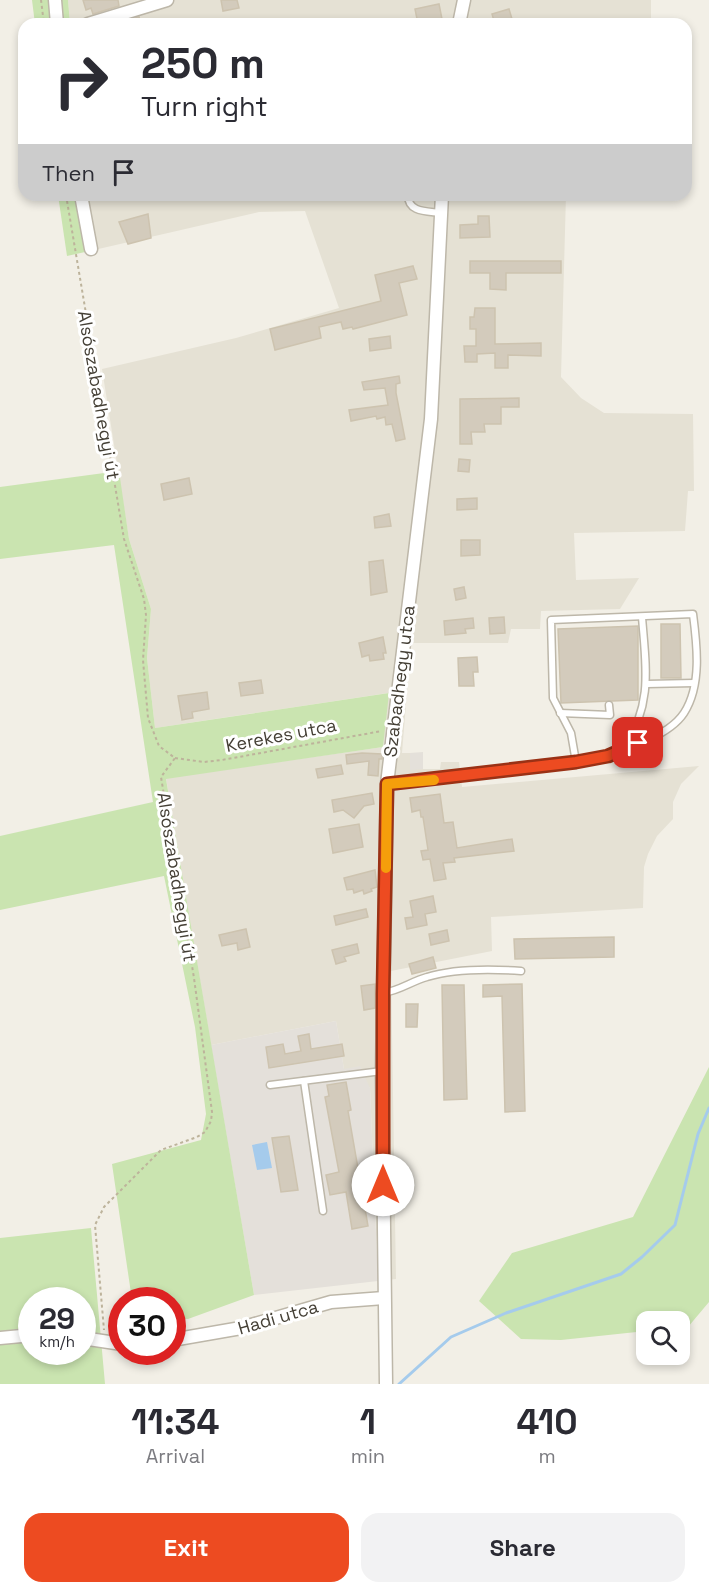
<!DOCTYPE html>
<meta charset="utf-8">
<style>
body{margin:0;font-family:"Space Grotesk",sans-serif;background:#f2f2f3;color:#2b2b33;height:100vh;display:flex;flex-direction:column;font-size:22px;white-space:nowrap}
*{box-sizing:border-box;margin:0}
p{font-size:20px;color:#7c7c81}
.icon{flex:none;width:33px;height:33px;fill:none;stroke:currentColor;stroke-width:2;stroke-linecap:round;stroke-linejoin:round}
.map{position:relative;height:1384px;overflow:hidden}
.panel{display:flex;flex-direction:column;background:#fff;flex:1}
.panel>*{flex:none}
.top-card{position:absolute;left:18px;top:18px;width:674px;height:183px;border-radius:18px;box-shadow:0 3px 9px #0003;background:#fff;color:#2b2b33;overflow:hidden}
.buttons{position:absolute;left:636px;top:1311px;display:grid;gap:12px}
.buttons a{display:grid;place-items:center;width:54px;height:54px;border-radius:12px;background:#fff;box-shadow:0 3px 9px #0003;font-size:30px}
.speed{position:absolute;left:18px;top:1287px;display:flex;gap:12px;font-size:30px;font-weight:700;text-align:center}
.speed>*{display:grid;place-content:center;width:78px;height:78px;border-radius:50%;background:#fff;box-shadow:0 3px 9px #0003;line-height:1}
.speed small{font-size:15px;font-weight:400}
.speed .limit{border:9px solid #d22;background:#fff;color:#111}
.pin{position:absolute;display:grid;place-items:center;width:51px;height:51px;color:#fff;margin:-26px;border-radius:12px;box-shadow:0 3px 9px #0006}
.me{position:absolute;width:66px;margin:-33px;rotate:0deg;stroke-linejoin:round;filter:drop-shadow(0 0 4px #0008)}
.turn{display:flex;align-items:center;gap:21px;height:126px;padding:0 24px;font-size:27px}
.turn .icon{width:78px;height:78px;stroke-width:2.5}
.turn b{display:block;font-size:42px;line-height:51px}
.then{display:flex;align-items:center;height:57px;padding:0 24px;background:#0003;gap:12px;font-size:22px}
.eta{display:flex;justify-content:space-evenly;align-items:center;height:102px;text-align:center}
.eta b{font-size:36px;font-weight:700;line-height:42px}
.button{display:flex;gap:12px;margin-top:auto;padding:12px 24px}
.button a{flex:1;height:69px;border-radius:18px;background:#ed4b21;color:#fff;font-size:24px;font-weight:700;line-height:69px;text-align:center}
.button a+a{background:#f2f2f3;color:#2b2b33}
.map>svg:first-child{display:block}
.residential{fill:#e5e1d4}
.industrial{fill:#e4e0da}
.green{fill:#cae4b0;fill-rule:evenodd}
.water{fill:#a5cbec}
.lines{fill:none;stroke-linecap:round;stroke-linejoin:round}
.stream{stroke:#a5cbec;stroke-width:3}
.building{fill:#d3cbbc;stroke:#cdc3af;stroke-width:1.5}
.lane-casing{stroke:#bdb7a9;stroke-width:9}
.street-casing{stroke:#bdb7a9;stroke-width:15}
.path{stroke:#bdb39b;stroke-width:2;stroke-dasharray:3 3;stroke-linecap:butt}
.lane{stroke:#fff;stroke-width:6}
.street{stroke:#fff;stroke-width:12}
.route-casing{stroke:#9a3115;stroke-width:15}
.route{stroke:#ed4b21;stroke-width:10}
.slow{stroke:#f59e0b;stroke-width:10}
.labels{text-anchor:middle;dominant-baseline:central;stroke-width:6;stroke-linejoin:round;paint-order:stroke}
.street-label{font-size:18px;fill:#443f35;stroke:#fff}
</style>
<div class="map">
<svg width="709" height="1384" viewBox="0 0 709 1384">
<rect width="100%" height="100%" fill="#f2efe6"/>
<g class="residential">
<polygon points="68,0 651,0 651,24 70,24"/>
<polygon points="89,195 566,195 561,377 581,398 604,413 693,414 694,491 688,491 685,531 574,533 576,580 639,578 620,609 541,611 540,629 511,629 508,643 411,643 402,753 410,753 411,769 440,769 441,762 459,762 462,787 699,766 681,784 673,802 673,819 657,836 648,854 644,867 643,908 491,917 492,951 391,971 396,1279 378,1281 370,1088 344,1069 336,1021 211,1045 166,778 383,747 388,693 155,728 147,658 151,609 129,539 102,369 236,338 339,308 305,211 259,212 94,250"/>
</g>
<g class="industrial">
<polygon points="423,752 423,769 410,770 410,753"/>
<polygon points="336,1021 344,1069 360,1066 370,1088 378,1281 254,1295 211,1045"/>
</g>
<g class="green">
<polygon points="32,0 68,0 70,24 35,24"/>
<polygon points="58,195 89,195 94,250 67,256"/>
<polygon points="119,471 129,539 151,609 147,658 155,728 389,693 383,747 166,779 254,1295 188,1319 173,1318 172,1300 132,1300 112,1164 201,1140 206,1114 195,1027 164,876 0,910 0,836 153,802 114,545 0,559 0,487"/>
<polygon points="709,1067 709,1302 688,1327 680,1328 680,1322 646,1322 646,1331 561,1340 521,1339 479,1301 512,1253 633,1217"/>
<path d="M91 1228 105 1384H0V1238ZM32 1300H82V1352H32Z"/>
</g>
<polygon class="water" points="267,1142 272,1168 257,1170 252,1145"/>
<g class="lines">
<polyline class="stream" points="399,1384 451,1337 506,1313 621,1274 642,1257 675,1225 698,1134 709,1108"/>
</g>
<g class="building">
<polygon points="83,0 118,0 119,6 93,14 91,8 86,10"/>
<polygon points="221,0 237,0 239,8 223,11"/>
<polygon points="439,4 443,24 418,24 415,9"/>
<polygon points="509,9 512,19 495,24 492,14"/>
<polygon points="139,17 142,24 116,24"/>
<polygon points="148,214 151,238 128,244 119,222"/>
<polygon points="478,216 489,216 490,237 460,238 460,225 478,224"/>
<polygon points="470,261 561,261 561,273 506,273 506,290 490,289 490,273 470,273"/>
<polygon points="413,266 417,279 399,283 407,315 353,329 352,327 343,329 341,322 319,327 321,338 275,350 270,329 381,301 375,275"/>
<polygon points="475,308 495,308 495,344 541,343 541,356 508,355 508,368 495,368 495,353 477,354 477,362 465,362 464,346 476,346 476,329 470,329 470,317 474,317"/>
<polygon points="390,336 391,348 370,351 369,339"/>
<polygon points="399,376 400,383 396,384 396,393 405,439 396,441 392,424 386,425 385,417 377,419 376,416 351,421 349,410 388,405 385,388 364,390 362,382"/>
<polygon points="519,398 519,407 501,407 501,424 484,424 485,432 471,432 472,444 460,444 460,399"/>
<polygon points="459,459 470,460 469,472 458,471"/>
<polygon points="189,478 192,494 164,500 161,484"/>
<polygon points="477,498 477,509 457,510 457,499"/>
<polygon points="389,514 391,526 375,528 374,517"/>
<polygon points="461,540 480,540 480,555 461,556"/>
<polygon points="383,560 387,592 371,595 369,562"/>
<polygon points="464,587 466,598 456,600 454,589"/>
<polygon points="504,617 505,633 490,634 489,618"/>
<polygon points="473,618 474,628 465,629 466,633 445,635 444,621"/>
<polygon points="661,624 680,624 681,678 661,678"/>
<polygon points="638,626 638,700 561,703 558,629"/>
<polygon points="383,637 386,653 383,653 384,659 370,661 369,655 362,657 359,643"/>
<polygon points="477,657 478,672 473,672 474,686 459,686 458,658"/>
<polygon points="261,680 263,693 241,696 239,683"/>
<polygon points="207,692 209,709 192,712 193,718 182,720 178,696"/>
<polygon points="362,753 382,754 382,759 379,759 378,776 368,775 369,761 347,764 346,755"/>
<polygon points="341,765 343,774 318,778 316,769"/>
<polygon points="372,793 374,804 364,806 354,818 343,810 334,812 332,800"/>
<polygon points="440,794 444,823 453,822 457,848 512,839 514,851 454,858 455,862 443,863 446,879 434,881 430,859 423,860 421,851 428,850 423,817 421,817 420,810 412,812 410,798"/>
<polygon points="359,824 363,847 333,853 329,829"/>
<polygon points="375,870 377,887 371,889 372,891 364,894 363,890 354,893 353,889 347,890 344,878"/>
<polygon points="433,896 436,912 425,914 427,925 407,929 405,918 413,917 410,901"/>
<polygon points="366,909 368,917 336,925 334,916"/>
<polygon points="246,929 250,947 238,950 237,943 222,946 219,935"/>
<polygon points="447,930 449,941 431,945 429,934"/>
<polygon points="614,937 614,957 515,959 514,939"/>
<polygon points="357,944 359,953 344,957 346,961 336,964 332,950"/>
<polygon points="433,957 436,968 412,974 409,964"/>
<polygon points="375,984 375,1008 364,1010 361,986"/>
<polygon points="522,984 525,1111 505,1112 502,996 483,997 483,985"/>
<polygon points="442,985 464,985 467,1099 444,1100"/>
<polygon points="406,1004 418,1004 417,1027 406,1027"/>
<polygon points="309,1034 311,1049 342,1044 344,1056 269,1068 266,1047 283,1044 285,1054 301,1051 298,1036"/>
<polygon points="346,1082 351,1110 348,1111 368,1226 352,1229 346,1192 330,1195 326,1175 339,1172 325,1097 329,1096 327,1085"/>
<polygon points="289,1136 298,1190 281,1192 272,1138"/>
</g>
<g class="lines">
<g class="lane-casing">
<g id="lane">
<path d="M408 195C408 213 427 211 441 213"/>
<polyline points="647,684 694,683"/>
<polyline points="560,713 610,715 609,705"/>
<path d="M624 749C653 703 646 668 642 617"/>
<path d="M387 784C452 778 648 768 684 713 702 685 697 645 693 614L551 620 553 698 571 733 576 762"/>
<path d="M383 993C399 991 412 981 427 977 456 968 492 969 521 971"/>
<polyline points="304,1081 323,1211"/>
<polyline points="270,1085 382,1071"/>
</g>
</g>
<g class="street-casing">
<g id="street">
<polyline points="55,0 57,24"/>
<polyline points="88,24 167,0"/>
<polyline points="459,24 464,0"/>
<polyline points="81,195 91,249"/>
<polyline points="0,1338 32,1335"/>
<polyline points="82,1338 122,1344"/>
<polyline points="172,1340 241,1328 331,1302 384,1298"/>
<polyline points="386,1384 382,1071 387,784 431,419 442,195"/>
</g>
</g>
<g class="path">
<polyline points="41,0 44,24"/>
<polyline points="66,195 124,539 144,599 146,615 143,660 148,718 159,746 175,758 161,777 194,978 212,1112 211,1121 205,1132 197,1137 161,1150 104,1207 95,1225 104,1330"/>
<polyline points="175,758 204,762 222,760 382,731"/>
</g>
<use href="#lane" class="lane"/>
<use href="#street" class="street"/>
</g>
<g class="lines">
<g class="route-casing">
<polyline id="route" points="383,1185 383,993 387,784 576,762 608,756 638,743"/>
</g>
<use href="#route" class="route"/>
<polyline class="slow" points="386,868 387,784 434,780"/>
</g>
<g class="labels">
<g class="street-label">
<text transform="translate(99 395) rotate(80)">Alsószabadhegyi út</text>
<text transform="translate(399 681) rotate(-83)">Szabadhegy utca</text>
<text transform="translate(281 735) rotate(-11)">Kerekes utca</text>
<text transform="translate(177 877) rotate(81)">Alsószabadhegyi út</text>
<text transform="translate(278 1317) rotate(-16)">Hadi utca</text>
</g>
</g>
</svg>
<div class="buttons">
<a><svg class="icon" aria-label="search" viewBox="0 0 24 24"><circle cx="10" cy="10" r="6"/><path d="M15 15l6 6"/></svg></a>
</div>
<div class="speed"><div>29<small>km/h</small></div><div class="limit">30</div></div>
<div class="pin" style="left:638px;top:743px;background:#d93025"><svg class="icon" aria-label="arrive" viewBox="0 0 24 24"><path d="M6 21V4h12l-3 4 3 4H6"/></svg></div>
<svg class="me" style="left:383px;top:1185px" viewBox="-20 -20 40 40"><circle r="19" fill="#fff"/><path d="M0-13L10 11 0 6-10 11z" fill="#ed4b21"/></svg>
<div class="top-card">
<div class="turn"><svg class="icon" aria-label="right" viewBox="0 0 24 24"><path d="M7 20v-9h11M14 6l5 5-5 5"/></svg><div><b>250 m</b>Turn right</div></div>
<div class="then">Then<svg class="icon" aria-label="arrive" viewBox="0 0 24 24"><path d="M6 21V4h12l-3 4 3 4H6"/></svg></div>
</div>
</div>
<section class="panel">
<div class="eta">
<div><b>11:34</b><p>Arrival</p></div>
<div><b>1</b><p>min</p></div>
<div><b>410</b><p>m</p></div>
</div>
<div class="button"><a>Exit</a><a>Share</a></div>
</section>
